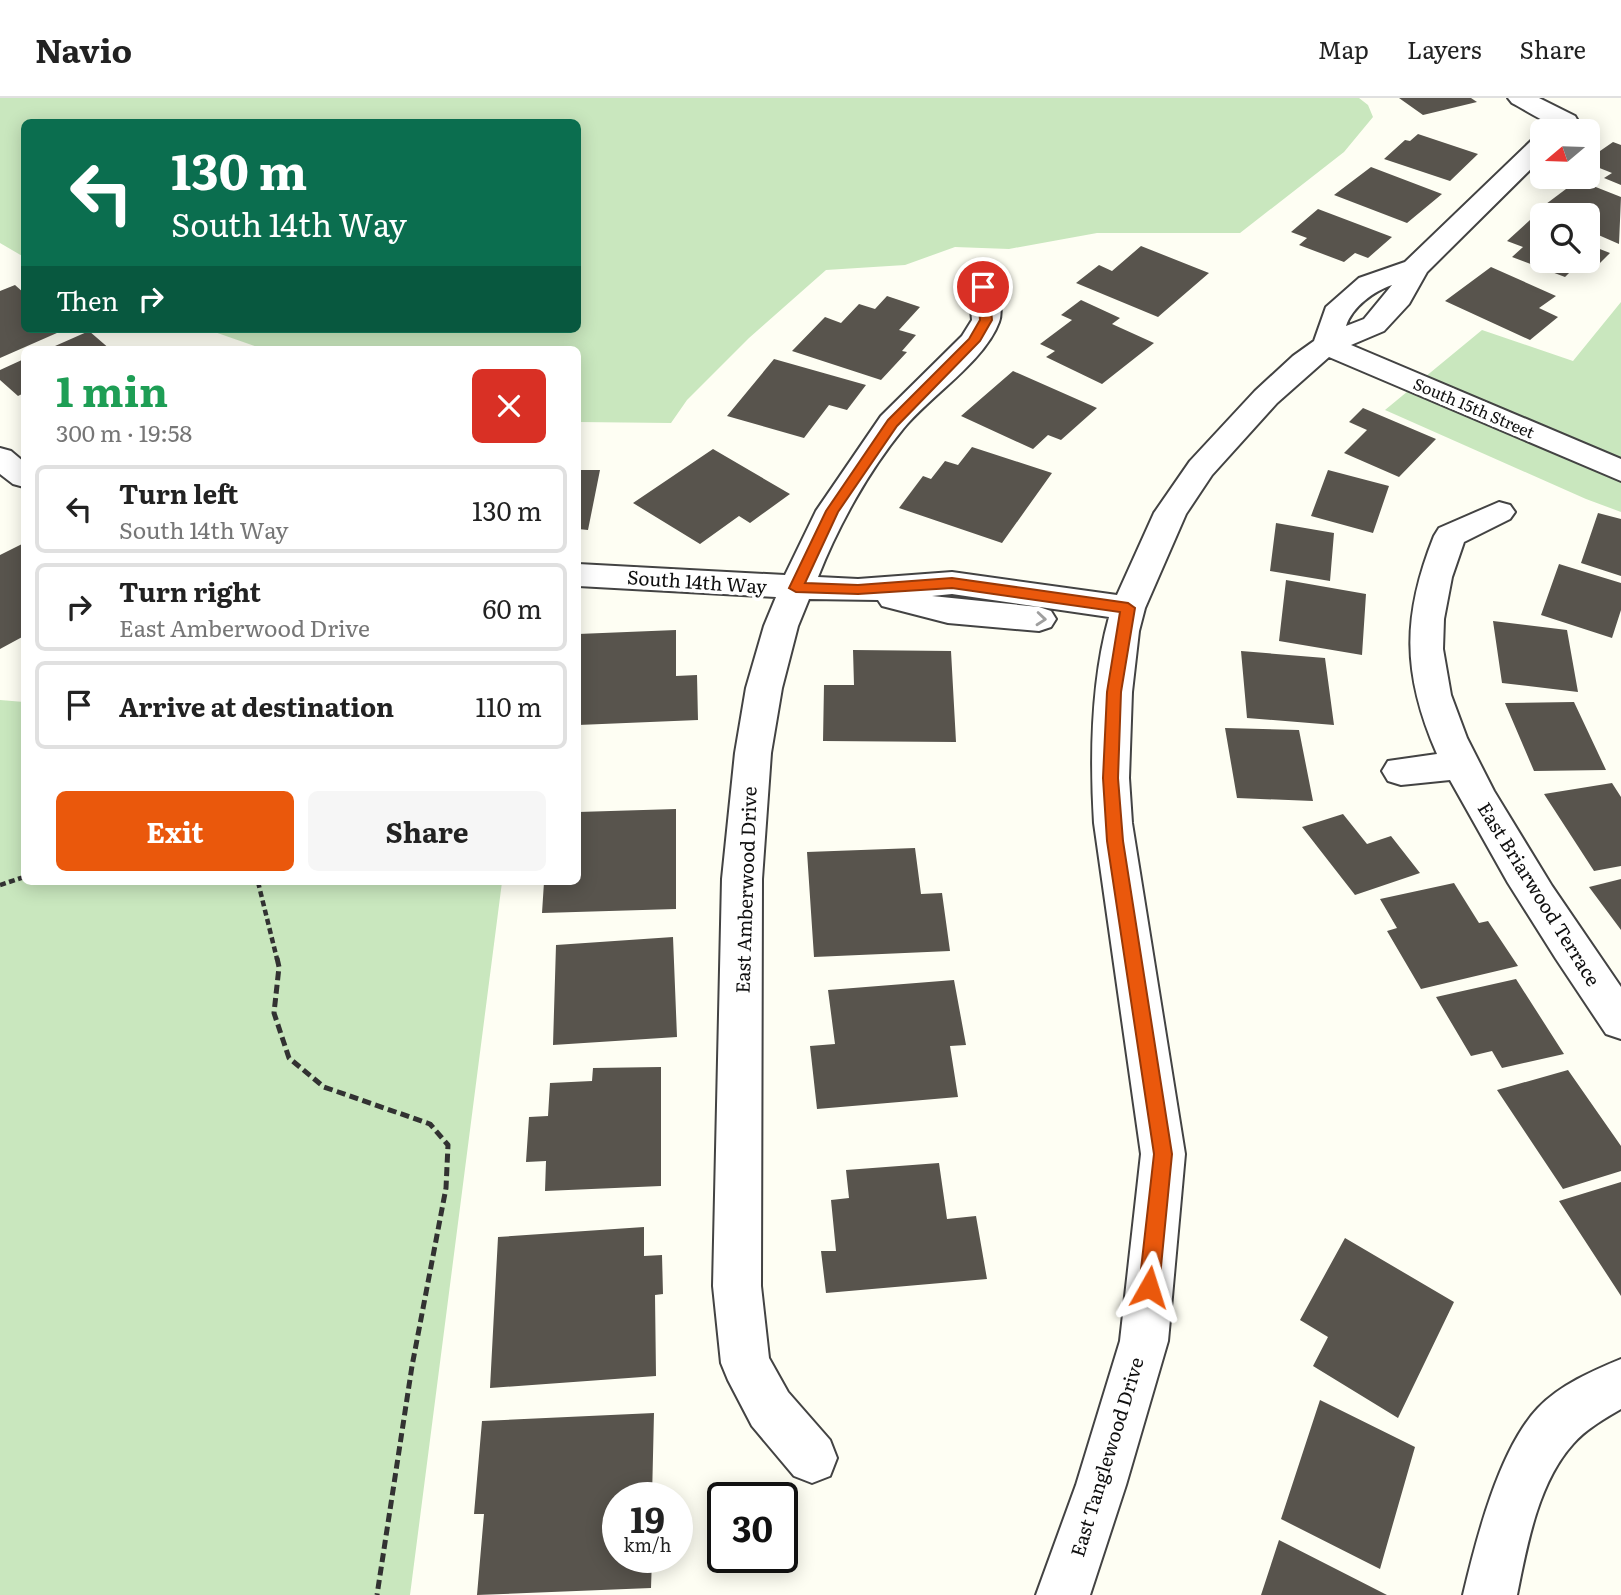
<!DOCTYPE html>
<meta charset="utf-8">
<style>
:root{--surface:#fff;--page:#f6f6f6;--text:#222;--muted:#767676;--line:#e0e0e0;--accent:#ea580c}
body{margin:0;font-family:Literata,serif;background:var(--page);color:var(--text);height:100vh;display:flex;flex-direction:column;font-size:26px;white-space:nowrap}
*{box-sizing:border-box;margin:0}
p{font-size:23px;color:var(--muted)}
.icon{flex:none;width:38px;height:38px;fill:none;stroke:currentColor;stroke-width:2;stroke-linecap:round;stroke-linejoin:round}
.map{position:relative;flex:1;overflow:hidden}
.side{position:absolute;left:21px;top:248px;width:560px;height:539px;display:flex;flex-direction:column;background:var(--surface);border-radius:10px;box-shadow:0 4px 18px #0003}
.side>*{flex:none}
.guide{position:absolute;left:21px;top:21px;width:560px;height:214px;border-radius:10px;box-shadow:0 4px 18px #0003;background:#0b6e4f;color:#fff;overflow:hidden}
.needle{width:46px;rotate:251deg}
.fabs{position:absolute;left:1530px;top:21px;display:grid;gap:14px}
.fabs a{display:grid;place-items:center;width:70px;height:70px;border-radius:10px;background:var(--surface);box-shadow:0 4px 18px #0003;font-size:35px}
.speed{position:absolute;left:602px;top:1384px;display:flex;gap:14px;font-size:35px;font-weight:700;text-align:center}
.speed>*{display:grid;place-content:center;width:91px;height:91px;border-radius:50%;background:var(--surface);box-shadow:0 4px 18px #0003;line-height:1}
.speed small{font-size:18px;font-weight:400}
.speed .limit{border:4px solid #111;border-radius:10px;background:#fff;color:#111}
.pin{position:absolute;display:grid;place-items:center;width:60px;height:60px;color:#fff;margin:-30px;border:4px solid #fff;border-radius:50%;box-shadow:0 2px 7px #0007}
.me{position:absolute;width:77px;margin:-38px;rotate:6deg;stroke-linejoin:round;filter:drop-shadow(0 0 5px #0008)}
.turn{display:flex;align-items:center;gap:24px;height:147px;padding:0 35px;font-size:32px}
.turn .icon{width:91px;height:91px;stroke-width:2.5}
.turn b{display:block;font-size:49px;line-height:60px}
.then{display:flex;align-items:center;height:66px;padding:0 35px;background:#0003;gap:14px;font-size:26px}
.round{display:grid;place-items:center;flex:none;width:74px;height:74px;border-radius:10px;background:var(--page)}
.headline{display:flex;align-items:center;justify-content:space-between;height:119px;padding:0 35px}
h1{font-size:42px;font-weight:700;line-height:52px;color:#1e9e55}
.button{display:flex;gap:14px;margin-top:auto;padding:14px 35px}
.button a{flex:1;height:80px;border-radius:10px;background:var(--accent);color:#fff;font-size:28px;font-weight:700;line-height:80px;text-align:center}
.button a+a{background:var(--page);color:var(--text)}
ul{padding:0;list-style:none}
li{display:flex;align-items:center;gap:21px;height:88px;margin:0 14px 10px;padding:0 21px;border:4px solid var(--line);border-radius:10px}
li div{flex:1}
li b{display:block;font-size:26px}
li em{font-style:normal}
header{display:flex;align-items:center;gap:42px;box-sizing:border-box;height:98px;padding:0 35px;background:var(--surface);border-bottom:2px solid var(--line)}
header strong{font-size:33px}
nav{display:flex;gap:38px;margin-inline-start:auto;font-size:24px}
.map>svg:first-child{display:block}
</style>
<header>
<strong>Navio</strong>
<nav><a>Map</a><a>Layers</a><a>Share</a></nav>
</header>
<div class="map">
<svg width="1621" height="1497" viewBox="0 0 1621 1497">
<rect width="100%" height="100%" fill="#fefef3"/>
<path fill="#c9e7be" d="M0 0H1359L1368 7 1373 19 1344 54 1240 135H1097L1009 151 955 149 905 167 826 172 749 240 687 302 671 325 578 324V252H266L206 231H578V24H24V159L0 145Z
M1621 204V414L1586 401 1385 312 1482 232 1573 263Z
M0 602 24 604V784H502L410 1497H0Z"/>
<path fill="#58544d" d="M1399 0H1471L1477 4 1423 17Z
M1418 36 1478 56 1450 83 1384 61 1405 42 1410 43Z
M1613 44 1621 47V87L1604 80 1612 75 1587 65V62Z
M1371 69 1442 96 1407 125 1334 97Z
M1578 82 1621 99 1619 146 1587 132V117H1550L1538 112Z
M1318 111 1392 139 1368 160 1355 155 1344 164 1299 147 1307 140 1291 134Z
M1530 122 1542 127V163H1587V146L1610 155 1593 172 1578 166 1565 179 1512 159 1523 149 1507 143Z
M1141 148 1209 175 1158 219 1076 185 1099 167 1112 173Z
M1491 169 1556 198 1539 210 1558 219 1530 242 1445 203Z
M15 187 24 195V231H66L0 260V193Z
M887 198 920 209 899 232 916 237 902 253 907 254 881 282 792 253 825 219 841 225 859 206 875 211Z
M1081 202 1120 220 1112 226 1154 245 1102 286 1046 259 1055 253 1040 246 1072 222 1061 217Z
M89 233 111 252H46Z
M24 261V295L18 298 0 282V272Z
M774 261 866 287 847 312 829 307 804 340 727 318Z
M1013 273 1097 310 1061 342 1048 337 1033 351 961 318Z
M1363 310 1436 341 1399 379 1344 355 1367 332 1349 324Z
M972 349 1052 375 1002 445 899 410 923 378 931 381 945 363 958 367Z
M713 351 790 396 750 425 739 418 700 446 633 405Z
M578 372H600L588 432 578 431Z
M1328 372 1389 388 1373 435 1311 418Z
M1598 415 1621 421V478L1581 465Z
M1276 425 1334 435 1330 483 1270 473Z
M22 446 24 449V538L0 551V457Z
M1559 466 1621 485V512L1612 540 1541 517Z
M1286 482 1366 496 1362 557 1279 543Z
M1493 523 1567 532 1578 594 1502 585Z
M676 532V578L697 577 698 622 578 627V536Z
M853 552 951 553 956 644 823 643 824 587H854Z
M1241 553 1325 560 1334 627 1247 620Z
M1574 604 1606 672 1534 673 1505 605Z
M1225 630 1299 632 1313 703 1237 700Z
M1612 685 1621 699V768L1594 773 1544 696Z
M676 711V811L542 815 544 784H578V714Z
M1343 716 1367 746 1391 738 1420 775 1355 797 1302 729Z
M915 750 921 796 942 795 950 853 814 859 807 754Z
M1621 781V832L1589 789Z
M1454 785 1479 825 1488 823 1518 868 1421 891 1387 833 1397 830 1380 801Z
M673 839 677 939 553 947 556 847Z
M1516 881 1564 956 1502 970 1492 953 1471 958 1436 899Z
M954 882 966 947 950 948 958 999 817 1011 810 948 835 946 828 892Z
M661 969V1088L545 1093 546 1063 526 1064 529 1019 548 1018 550 985 592 983 593 970Z
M1568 972 1621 1048V1073L1563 1091 1497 992Z
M939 1065 947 1121 976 1118 987 1181 826 1195 821 1153H836L831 1102 849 1100 846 1072Z
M1621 1084V1198L1559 1103Z
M644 1129V1158L662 1157 663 1196 655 1197 656 1278 490 1290 498 1139Z
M1345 1140 1454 1204 1398 1320 1313 1268 1328 1239 1300 1222Z
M1320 1302 1415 1349 1380 1471 1281 1421Z
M654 1315 652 1400H618V1460H652L651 1490 477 1497 484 1416H474L482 1323Z
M1279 1442 1387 1497H1261Z"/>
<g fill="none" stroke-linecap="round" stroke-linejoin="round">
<g stroke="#434343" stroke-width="4">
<path id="minor" d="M1508 0H1539L1575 18 1578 23 1575 28C1554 33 1530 14 1512 5Z
M1542 39V60L1427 174 1409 206 1384 233 1351 247 1621 361V383L1329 259 1277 305 1212 377 1186 416 1145 510 1139 533 1132 594 1129 680 1132 725 1185 1056 1168 1243 1126 1387 1090 1497H1036L1076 1387 1120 1243 1141 1056 1094 725C1090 658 1091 584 1109 519L952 496 932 498 1039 509 1051 513 1056 521 1051 529 1039 533 948 525 882 508 878 502 809 501 798 528 782 590 771 655 762 781 761 1188 769 1260 788 1294 830 1342 837 1360 830 1378 812 1385 794 1378 752 1328 728 1282 721 1265 713 1188 722 781 735 655 746 590 764 528 776 499 578 488V466L785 477 816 413 881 318 962 238 972 222 969 189 973 183 983 181 993 183C999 192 1003 214 999 224 985 263 929 299 903 331 868 374 838 428 818 479L858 481 952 474 1117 497 1154 415 1190 363 1255 293 1293 258 1314 243 1326 209 1359 180 1405 164 1533 41ZM1392 187 1364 221 1346 228C1352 209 1374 193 1392 187Z
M0 350 11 353 24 364V389L13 386 0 376Z
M1499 404 1510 407 1515 414 1510 421 1464 444 1452 479 1444 521 1443 551 1451 597 1467 640 1494 693 1552 788 1621 889V941L1606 936 1556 861 1508 785 1450 682 1401 687 1388 683 1382 673 1388 663 1437 656C1402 576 1402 518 1434 438L1439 430Z
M1621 1261V1311C1604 1321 1586 1331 1573 1346 1538 1385 1527 1447 1517 1497H1463C1476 1442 1499 1351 1538 1310 1560 1287 1592 1273 1621 1261Z"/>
</g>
<path stroke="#323232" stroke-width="4.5" stroke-dasharray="6 3.5" stroke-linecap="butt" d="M258 784 277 861
M0 787 24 779"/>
<path stroke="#323232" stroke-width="5" stroke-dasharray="9 4.5" stroke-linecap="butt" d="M277 860 279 869 274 915 289 960 324 989 430 1026 448 1047 446 1090 412 1268 377 1497"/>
<use href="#minor" fill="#fff" fill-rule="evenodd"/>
</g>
<defs><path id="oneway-chevron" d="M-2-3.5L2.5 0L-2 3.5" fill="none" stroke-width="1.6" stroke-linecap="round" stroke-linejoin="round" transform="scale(1.75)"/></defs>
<use stroke="#9f9f9f" href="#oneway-chevron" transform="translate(1041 521) rotate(5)"/>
<path fill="#ea580c" stroke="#983908" stroke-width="2" d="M983 185 989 189 992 222 980 243 897 328 838 414 805 485 858 487 952 480 1128 505 1135 510 1121 594 1118 680 1123 743 1172 1056 1159 1189 1156 1196 1149 1199 1142 1196 1139 1189 1154 1056 1107 743 1103 680 1107 594 1120 514 952 490 858 496 796 494 789 490 826 413 888 322 969 241 980 222 977 189Z"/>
<g text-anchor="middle" stroke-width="7" stroke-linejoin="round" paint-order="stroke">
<g font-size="16" fill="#101010" stroke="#fff">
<text transform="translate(1474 310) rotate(23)" y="6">South 15th Street</text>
</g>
<g font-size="19" fill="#101010" stroke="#fff">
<text transform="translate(697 484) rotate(4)" y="7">South 14th Way</text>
<text transform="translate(746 792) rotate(-88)" y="7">East Amberwood Drive</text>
<text transform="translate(1539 796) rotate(58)" y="7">East Briarwood Terrace</text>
<text transform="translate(1107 1359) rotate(-73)" y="7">East Tanglewood Drive</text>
</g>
</g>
</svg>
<div class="fabs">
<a><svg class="needle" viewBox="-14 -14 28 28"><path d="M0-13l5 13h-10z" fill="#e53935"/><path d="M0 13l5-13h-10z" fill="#767676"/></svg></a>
<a><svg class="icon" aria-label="search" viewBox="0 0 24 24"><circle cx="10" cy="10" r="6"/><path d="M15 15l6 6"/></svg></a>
</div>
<div class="speed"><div>19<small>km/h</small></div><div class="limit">30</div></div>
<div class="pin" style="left:983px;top:189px;background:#d93025"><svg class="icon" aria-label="arrive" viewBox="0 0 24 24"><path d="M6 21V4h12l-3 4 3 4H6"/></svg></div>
<svg class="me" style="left:1149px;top:1189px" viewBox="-20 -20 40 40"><path d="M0-17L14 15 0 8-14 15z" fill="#ea580c" stroke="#fff" stroke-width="4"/></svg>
<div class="guide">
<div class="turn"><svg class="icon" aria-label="left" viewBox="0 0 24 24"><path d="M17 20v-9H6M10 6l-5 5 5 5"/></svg><div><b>130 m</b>South 14th Way</div></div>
<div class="then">Then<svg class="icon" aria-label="right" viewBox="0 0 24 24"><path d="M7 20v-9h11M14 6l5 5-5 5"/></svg></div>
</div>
<section class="side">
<div class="headline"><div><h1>1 min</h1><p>300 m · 19:58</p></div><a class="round" style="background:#d93025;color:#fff"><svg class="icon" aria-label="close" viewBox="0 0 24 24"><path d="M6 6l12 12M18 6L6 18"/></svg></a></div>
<ul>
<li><svg class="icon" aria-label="left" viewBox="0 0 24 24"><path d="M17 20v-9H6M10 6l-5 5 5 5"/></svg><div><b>Turn left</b><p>South 14th Way</p></div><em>130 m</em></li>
<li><svg class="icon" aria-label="right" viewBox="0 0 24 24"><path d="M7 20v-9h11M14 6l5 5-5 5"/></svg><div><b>Turn right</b><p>East Amberwood Drive</p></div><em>60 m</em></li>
<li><svg class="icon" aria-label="arrive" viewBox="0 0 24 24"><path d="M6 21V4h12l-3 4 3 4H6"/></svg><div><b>Arrive at destination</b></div><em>110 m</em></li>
</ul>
<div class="button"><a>Exit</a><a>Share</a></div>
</section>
</div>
